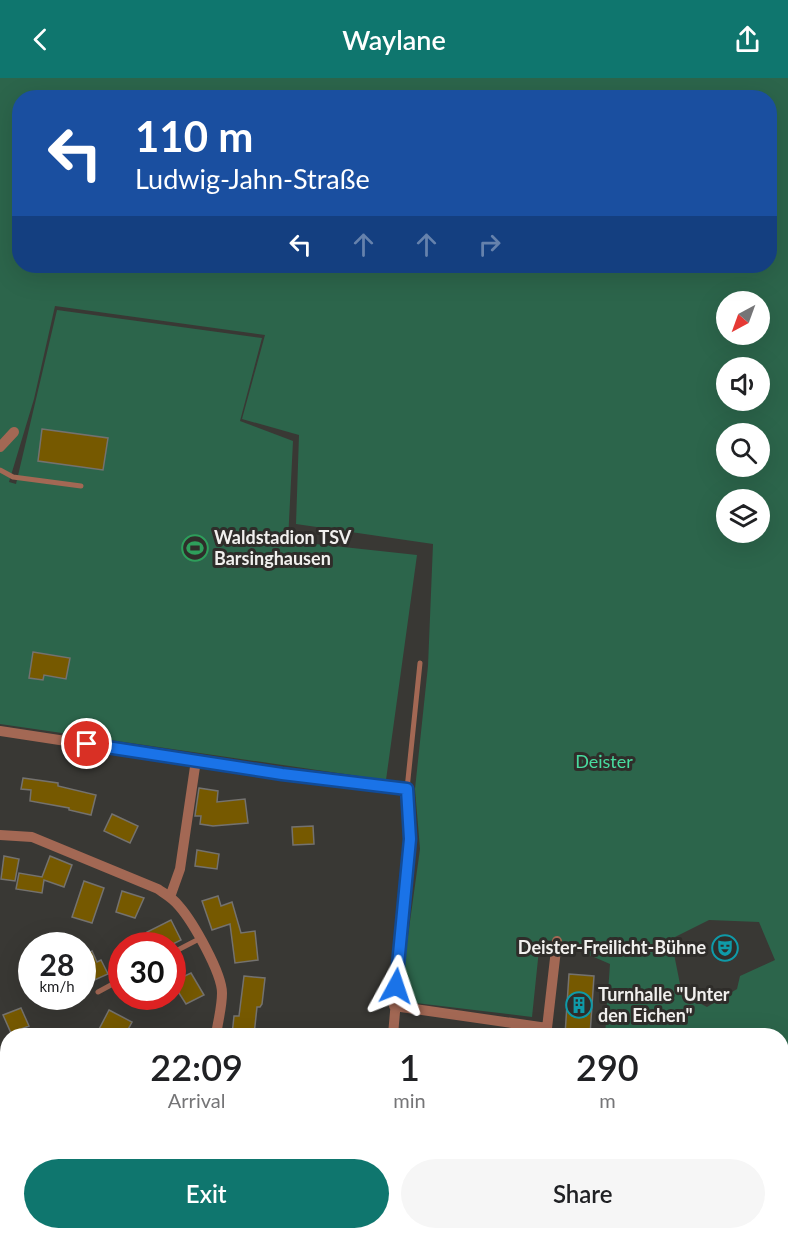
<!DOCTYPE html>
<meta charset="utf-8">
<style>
:root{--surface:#fff;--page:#f6f6f6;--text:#202124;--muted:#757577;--accent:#0f766e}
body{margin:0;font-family:Lato,sans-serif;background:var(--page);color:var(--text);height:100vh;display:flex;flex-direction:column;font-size:22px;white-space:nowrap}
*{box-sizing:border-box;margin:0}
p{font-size:20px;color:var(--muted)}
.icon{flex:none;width:33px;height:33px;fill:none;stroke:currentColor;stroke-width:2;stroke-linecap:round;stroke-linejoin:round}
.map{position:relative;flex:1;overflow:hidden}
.panel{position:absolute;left:0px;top:950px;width:789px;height:212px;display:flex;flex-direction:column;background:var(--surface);border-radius:24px 24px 0 0;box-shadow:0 6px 24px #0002}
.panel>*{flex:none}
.guide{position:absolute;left:12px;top:12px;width:765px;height:183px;border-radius:24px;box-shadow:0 6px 24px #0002;background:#1a4fa0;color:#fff;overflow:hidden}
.needle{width:39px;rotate:221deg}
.tools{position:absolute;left:716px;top:213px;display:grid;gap:12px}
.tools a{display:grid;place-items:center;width:54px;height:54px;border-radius:50%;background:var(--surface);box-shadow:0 6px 24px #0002;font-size:30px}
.speed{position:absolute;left:18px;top:854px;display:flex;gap:12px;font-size:30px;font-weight:700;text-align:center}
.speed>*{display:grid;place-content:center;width:78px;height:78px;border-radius:50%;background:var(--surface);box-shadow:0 6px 24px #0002;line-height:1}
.speed small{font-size:15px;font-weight:400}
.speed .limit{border:9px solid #d22;background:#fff;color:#111}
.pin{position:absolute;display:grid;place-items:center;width:51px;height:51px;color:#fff;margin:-26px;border:3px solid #fff;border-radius:50%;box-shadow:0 2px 6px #0007}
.me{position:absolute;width:66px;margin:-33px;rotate:5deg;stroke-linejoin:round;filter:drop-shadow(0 0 4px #0008)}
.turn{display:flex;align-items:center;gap:21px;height:126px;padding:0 24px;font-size:27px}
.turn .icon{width:78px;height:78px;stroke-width:2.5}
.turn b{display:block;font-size:42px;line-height:51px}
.lanes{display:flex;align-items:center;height:57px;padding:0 24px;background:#0003;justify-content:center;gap:30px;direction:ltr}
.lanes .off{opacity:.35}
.eta{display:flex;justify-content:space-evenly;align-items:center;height:102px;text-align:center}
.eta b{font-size:36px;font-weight:600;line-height:42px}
.action{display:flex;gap:12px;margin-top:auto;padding:12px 24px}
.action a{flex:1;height:69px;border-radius:36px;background:var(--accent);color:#fff;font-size:24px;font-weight:600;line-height:69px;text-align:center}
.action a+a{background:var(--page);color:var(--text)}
header{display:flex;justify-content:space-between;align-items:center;height:78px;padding:0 24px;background:var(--accent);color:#fff;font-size:27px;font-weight:600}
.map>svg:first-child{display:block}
</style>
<header><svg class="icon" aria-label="back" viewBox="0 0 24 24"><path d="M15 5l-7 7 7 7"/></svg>Waylane<svg class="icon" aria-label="share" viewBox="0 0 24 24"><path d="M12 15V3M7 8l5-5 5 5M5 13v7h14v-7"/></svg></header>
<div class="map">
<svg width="788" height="1160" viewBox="0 0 788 1160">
<rect width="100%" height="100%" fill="#393834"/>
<path fill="#4e3a34" d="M782 1114 788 1132V1160H729L727 1154H782Z"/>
<path fill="#2c654b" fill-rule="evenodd" d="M0 0H788V1132L782 1114V957H605L610 886 557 863 540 862 532 939 399 923 420 771 415 711 428 588 433 466 296 446 299 357 242 341 265 257 55 228 34 321 9 404 16 406 57 232 262 260 240 343 293 363 288 463 417 477 386 702 0 646ZM20 20H770V188H20ZM726 224H759V256H726ZM726 290H759V322H726ZM726 356H759V388H726ZM726 422H759V454H726ZM709 842 759 844 775 882 740 898 737 911 707 929 682 916 671 861Z
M390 1154H727L729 1160H385V1155Z"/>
<path fill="#765900" stroke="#74726f" stroke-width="1.5" d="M42 351 108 360 103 392 38 383Z
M33 574 70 580 66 601 44 597 43 602 29 600Z
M23 700 58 705V708L96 717 91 737 69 732V730L30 723 31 712 21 711Z
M199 710 218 713 217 724 245 721 248 745 213 748 200 746 201 738H195Z
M112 736 138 748 130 765 104 753Z
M313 748 314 766 293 767 292 749Z
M197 772 219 776 217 791 195 788Z
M4 778 19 781 15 803 1 801Z
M50 778 72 787 64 809 44 802 42 815 16 811 19 795 42 799Z
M84 803 104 810 92 845 72 839Z
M122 813 144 820 135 840 116 834Z
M218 818 221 828 232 824 241 855 255 853 258 882 235 885 230 846 212 852 202 823Z
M171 842 181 862 171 867H153L147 854Z
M92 873 97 884 101 882 108 896 90 904 82 889V878Z
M191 895 204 917 186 926 172 904Z
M569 896 594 898 590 957H565Z
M244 898 265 900 262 926 260 929H257L254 957H232L234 938H239Z
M21 930 29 948 11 955 3 937Z
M109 932 132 944 125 957H96Z"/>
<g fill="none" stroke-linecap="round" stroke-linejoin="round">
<path stroke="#a36854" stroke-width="5" d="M0 392 13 399 81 408
M407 711 420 585
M172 875 199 861
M98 914 122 901"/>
<path stroke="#a36854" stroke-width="10" d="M0 369 14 354
M0 653 282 696 407 711 410 761 393 957
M0 757 32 759 158 811C165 816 173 820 179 828 193 844 222 895 222 915 222 929 218 943 216 957
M170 819 180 791 196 682
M394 928 547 950 557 863
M0 1113 8 1131
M17 1154 19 1160
M195 1160 196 1154
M337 1160 355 1154"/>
</g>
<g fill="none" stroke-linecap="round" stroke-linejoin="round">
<g stroke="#114b97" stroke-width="15">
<path id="route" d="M87 666 282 696 407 711 410 761 396 908"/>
</g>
<use href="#route" stroke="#1a73e8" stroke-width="10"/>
</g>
<defs>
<g id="stadium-ring" transform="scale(1.35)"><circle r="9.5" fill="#2f2d2a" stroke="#2e9e5b" stroke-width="1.5"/><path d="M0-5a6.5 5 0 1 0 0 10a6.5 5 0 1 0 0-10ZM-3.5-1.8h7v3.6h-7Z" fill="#2e9e5b"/></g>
<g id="theatre-ring" transform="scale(1.35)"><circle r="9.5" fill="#2f2d2a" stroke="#0f9aa8" stroke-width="1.5"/><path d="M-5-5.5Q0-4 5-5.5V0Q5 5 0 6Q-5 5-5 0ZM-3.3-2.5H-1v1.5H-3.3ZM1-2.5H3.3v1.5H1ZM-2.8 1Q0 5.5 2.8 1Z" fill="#0f9aa8"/></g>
<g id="building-ring" transform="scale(1.35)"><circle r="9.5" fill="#2f2d2a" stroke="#0f9aa8" stroke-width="1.5"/><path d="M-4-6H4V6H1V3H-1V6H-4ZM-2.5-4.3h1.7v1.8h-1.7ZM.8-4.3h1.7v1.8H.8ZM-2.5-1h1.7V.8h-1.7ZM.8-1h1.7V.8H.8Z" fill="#0f9aa8"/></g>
</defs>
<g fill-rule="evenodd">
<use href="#stadium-ring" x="195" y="470"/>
<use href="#theatre-ring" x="725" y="870"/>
<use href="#building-ring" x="579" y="927"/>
</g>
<g text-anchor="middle" stroke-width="6" stroke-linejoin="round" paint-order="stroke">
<g font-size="18" font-weight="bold" fill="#f1f0ee" stroke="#2f2d2a" text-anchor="start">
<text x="214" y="466">Waldstadion TSV<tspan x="214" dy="21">Barsinghausen</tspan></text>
<text x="706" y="876" text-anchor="end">Deister-Freilicht-Bühne</text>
<text x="598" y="923">Turnhalle "Unter<tspan x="598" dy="21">den Eichen"</tspan></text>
</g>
<g font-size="18" fill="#48dc9f" stroke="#2f2d2a">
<text x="604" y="690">Deister</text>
</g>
</g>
</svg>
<div class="tools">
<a><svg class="needle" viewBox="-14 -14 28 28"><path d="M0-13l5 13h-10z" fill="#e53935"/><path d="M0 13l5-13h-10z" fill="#757577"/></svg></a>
<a><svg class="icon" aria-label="sound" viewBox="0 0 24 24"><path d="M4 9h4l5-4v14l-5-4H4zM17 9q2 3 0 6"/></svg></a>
<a><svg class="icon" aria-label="search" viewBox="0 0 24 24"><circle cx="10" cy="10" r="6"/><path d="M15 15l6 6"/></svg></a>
<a><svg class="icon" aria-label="layers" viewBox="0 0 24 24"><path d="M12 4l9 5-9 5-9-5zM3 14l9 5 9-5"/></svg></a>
</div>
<div class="speed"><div>28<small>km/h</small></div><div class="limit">30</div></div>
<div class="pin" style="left:87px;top:666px;background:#d93025"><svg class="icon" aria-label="arrive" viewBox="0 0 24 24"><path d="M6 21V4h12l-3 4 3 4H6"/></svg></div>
<svg class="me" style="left:396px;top:908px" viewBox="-20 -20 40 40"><path d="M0-17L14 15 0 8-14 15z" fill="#1a73e8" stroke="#fff" stroke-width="4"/></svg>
<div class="guide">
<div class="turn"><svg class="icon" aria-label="left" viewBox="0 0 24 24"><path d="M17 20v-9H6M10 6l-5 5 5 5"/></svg><div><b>110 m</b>Ludwig-Jahn-Straße</div></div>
<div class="lanes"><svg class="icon" aria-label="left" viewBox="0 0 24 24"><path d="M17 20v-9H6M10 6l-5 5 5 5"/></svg><svg class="icon off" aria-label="ahead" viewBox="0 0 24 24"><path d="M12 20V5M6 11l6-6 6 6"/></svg><svg class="icon off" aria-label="ahead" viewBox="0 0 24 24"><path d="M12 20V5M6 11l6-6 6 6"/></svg><svg class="icon off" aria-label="right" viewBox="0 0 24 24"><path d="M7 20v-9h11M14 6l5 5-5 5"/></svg></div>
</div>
<section class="panel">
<div class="eta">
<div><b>22:09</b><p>Arrival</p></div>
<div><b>1</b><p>min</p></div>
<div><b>290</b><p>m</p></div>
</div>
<div class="action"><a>Exit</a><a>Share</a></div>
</section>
</div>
